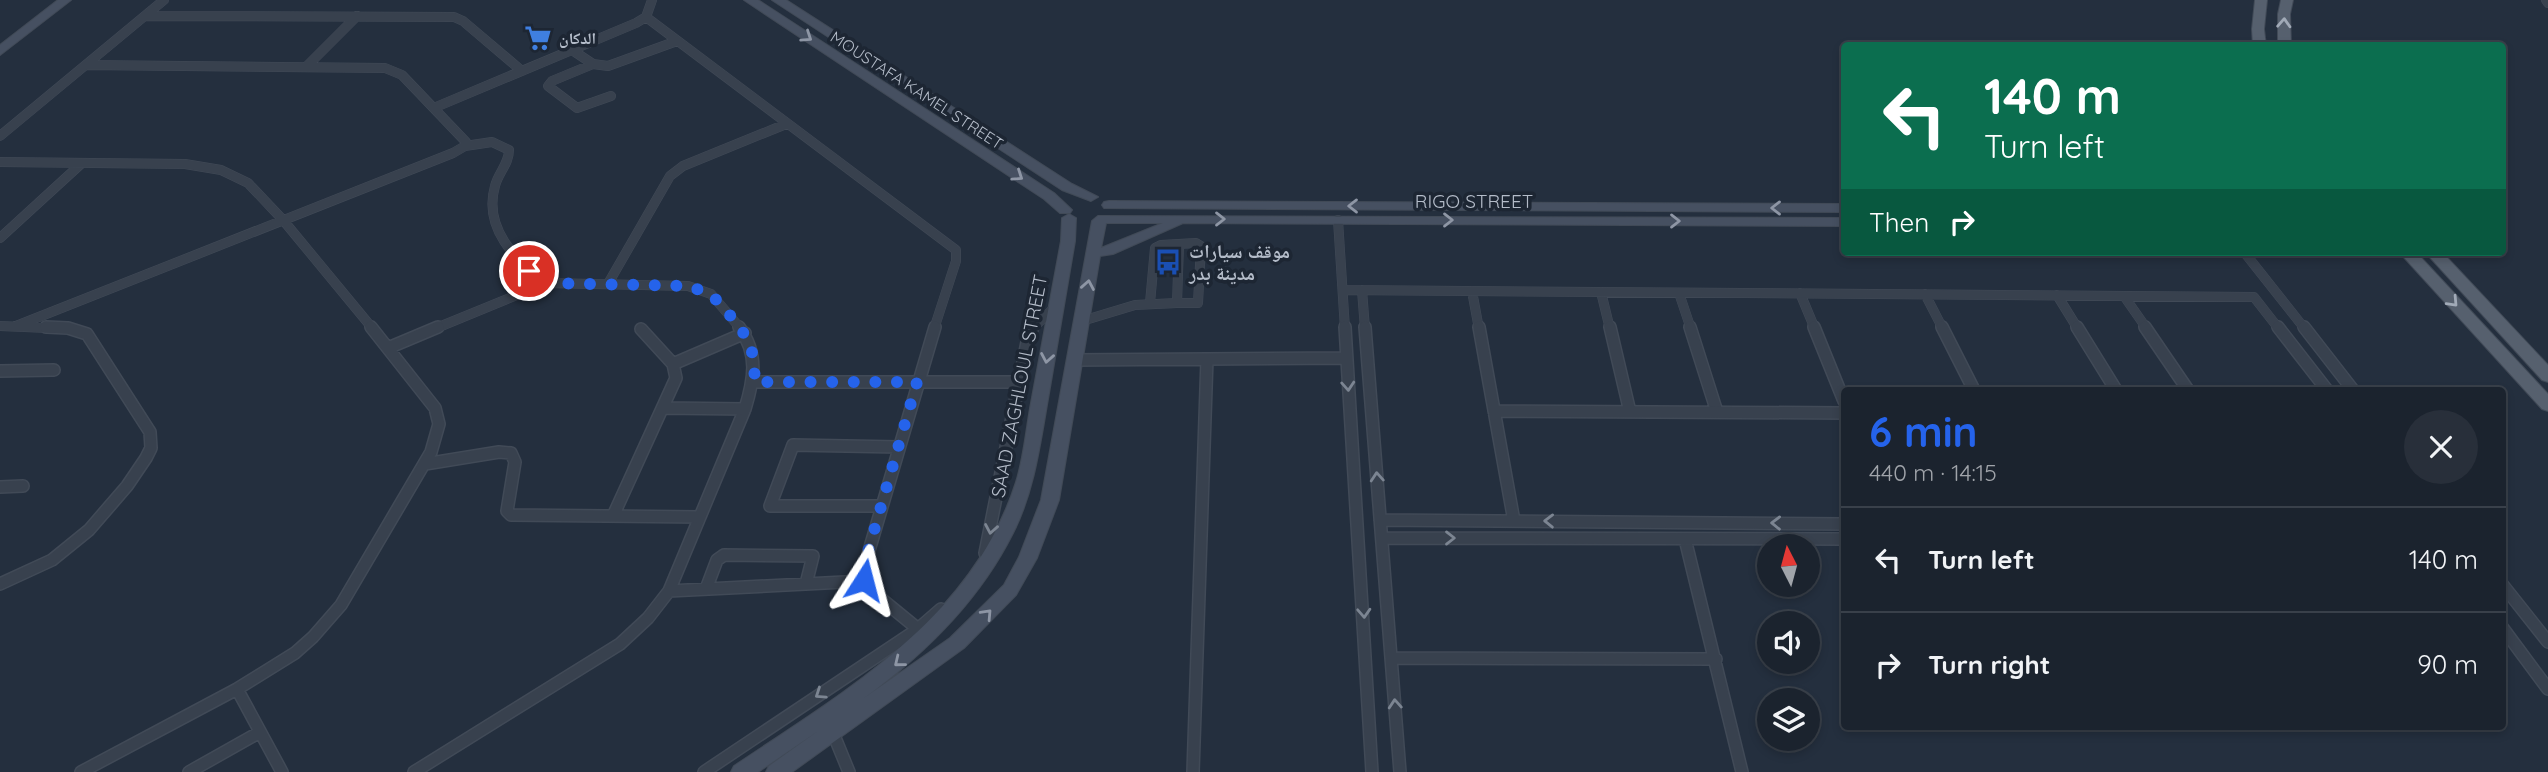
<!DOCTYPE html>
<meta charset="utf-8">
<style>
:root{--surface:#1b232e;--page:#282f3a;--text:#f1f3f6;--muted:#a0a4aa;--line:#39404a;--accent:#2563eb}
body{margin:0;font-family:Quicksand,"Noto Naskh Arabic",sans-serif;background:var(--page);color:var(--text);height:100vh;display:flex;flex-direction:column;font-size:26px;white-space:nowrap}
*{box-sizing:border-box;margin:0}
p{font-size:23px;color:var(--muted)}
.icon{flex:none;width:38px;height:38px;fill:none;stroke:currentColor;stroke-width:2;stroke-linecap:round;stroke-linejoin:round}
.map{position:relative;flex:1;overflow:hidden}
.details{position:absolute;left:1841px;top:387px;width:665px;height:343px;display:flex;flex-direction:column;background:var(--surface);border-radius:7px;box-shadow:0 4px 10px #0003,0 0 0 2px var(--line)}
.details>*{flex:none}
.top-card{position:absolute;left:1841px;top:42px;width:665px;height:214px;border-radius:7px;box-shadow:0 4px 10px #0003,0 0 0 2px var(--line);background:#0b6e4f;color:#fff;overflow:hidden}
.needle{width:46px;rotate:354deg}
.buttons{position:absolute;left:1757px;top:534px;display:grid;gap:14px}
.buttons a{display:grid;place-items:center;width:63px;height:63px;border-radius:50%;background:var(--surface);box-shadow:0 4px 10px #0003,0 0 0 2px var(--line);font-size:35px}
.pin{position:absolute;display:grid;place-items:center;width:60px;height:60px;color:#fff;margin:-30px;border:4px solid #fff;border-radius:50%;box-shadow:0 2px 7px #0007}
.me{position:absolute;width:77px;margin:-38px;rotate:9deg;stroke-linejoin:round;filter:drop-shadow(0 0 5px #0008)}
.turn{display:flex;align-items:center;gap:24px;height:147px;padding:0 28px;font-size:32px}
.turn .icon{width:91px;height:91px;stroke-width:2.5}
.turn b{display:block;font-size:49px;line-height:60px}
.then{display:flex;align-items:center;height:66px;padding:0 28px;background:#0003;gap:14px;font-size:26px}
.round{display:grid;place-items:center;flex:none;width:74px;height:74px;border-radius:37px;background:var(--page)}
.headline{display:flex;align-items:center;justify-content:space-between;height:119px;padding:0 28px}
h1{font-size:42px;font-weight:800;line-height:52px;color:var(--accent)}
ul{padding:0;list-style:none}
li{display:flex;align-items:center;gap:21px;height:105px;padding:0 28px;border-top:2px solid var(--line)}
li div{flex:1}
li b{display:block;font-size:26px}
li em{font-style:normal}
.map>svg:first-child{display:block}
</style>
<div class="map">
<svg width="2548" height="772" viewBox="0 0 2548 772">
<rect width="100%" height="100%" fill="#242f3e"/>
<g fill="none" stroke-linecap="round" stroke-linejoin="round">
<g stroke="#414a57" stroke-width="10">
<path id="street-far1" d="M2546 0 2548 3
M145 16 454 17 463 21 522 71
M646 17 956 250V261L934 329
M572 50 593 64 608 66 677 41
M593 64 552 81 548 86 577 108 611 96
M307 66 357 16
M436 107 636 23 646 17 652 0
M0 136 164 0
M465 146 492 142 509 150C509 164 498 173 495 186 483 228 515 260 546 283
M0 162 185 164 221 170 248 183 283 220 373 329
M1338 220 1345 329
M0 238 82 163
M2244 252 2305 329
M609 282 670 176 683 166 786 124
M1343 290 2254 297 2279 329
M1362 290 1365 329
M1472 291 1479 329
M1601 292 1610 329
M1679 293 1691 329
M1800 293 1815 329
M1925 294 1943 329
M2057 295 2078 329
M2124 296 2147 329
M1150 303 1155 248 1161 245 1196 243 1201 246 1198 303H1177
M1082 321 1135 305 1177 303 1179 244
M0 326 72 329
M16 326 453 153 465 146 466 142 402 75 385 68 86 65
M434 329 546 283 688 286 711 294 741 329
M1032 329 1057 305"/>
</g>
<g stroke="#414a57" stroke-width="14">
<path id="street" d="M1345 327 1372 772
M1365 327 1400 772
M1479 327 1514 521
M1610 327 1630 412
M1690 327 1717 412
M1814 327 1844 401
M1942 327 1974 390
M2077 327 2116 390
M2145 327 2188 390
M2278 327 2327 390
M2304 327 2353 390
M388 348 438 327
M1075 360 1346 358
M673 364 745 333
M0 371 54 370
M754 382H1019
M663 408 745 409
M1494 411 1844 413
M425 464 499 452 511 453 515 462 507 511 511 515 700 517
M0 487 23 486
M881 506H770L793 445 899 447
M613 516 676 378 673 364 641 329
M1380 520 1844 524
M1382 538 1844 539
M1685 539 1742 772
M985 553 1028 337 1033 327
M0 584 52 560 89 530 127 486 146 458 151 448 150 432 87 334 68 328 46 327
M2502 584 2548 642
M706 589 717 560 724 555 813 556 806 584
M669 591 864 581
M2502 627 2548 689
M918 629 868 588 863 571 935 327
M1391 658 1716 659
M237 689 282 772
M833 733 849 772
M81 772 237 689 295 653 313 637 341 605 431 452 439 424 435 408 371 327
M189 772 260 732
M414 772 620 644 648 618 669 591 745 409C754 379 759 354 739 327
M704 772 918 629 941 609
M1193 772 1207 359"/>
</g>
<g stroke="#414a57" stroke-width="2">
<path id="secondary" d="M58 0H71L0 55V45Z
M744 0H758L1054 193 1072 210 1070 213H1060L1044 199Z
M772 0H786L1072 184 1098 197 1091 201 1062 190Z
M1109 201 1844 204V212L1104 208 1102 205 1104 202Z
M1069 214 1076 218 1075 241C1066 294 1057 346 1048 399 1040 445 1034 492 1013 533 979 601 925 654 864 698L950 638 1004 585 1019 557 1041 500 1092 221 1098 216 1844 218V226L1183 223 1113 254 1100 256 1059 500 1037 558 1016 595 964 648 792 772H766L769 766 818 731 758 772H731L734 766C846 691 973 618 1016 482 1024 457 1026 429 1031 403 1041 349 1051 295 1061 241L1062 218ZM1106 223H1163L1101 248Z"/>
</g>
<g stroke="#414a57" stroke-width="2">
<path id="primary" d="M2255 0H2267L2264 29 2266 46H2253L2252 29Z
M2281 0H2293L2290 14 2291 46H2278V14Z
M2399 252H2416L2548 394V411L2542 409Z
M2425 252H2442L2548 365V382L2542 380Z"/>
</g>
<use href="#street-far1" stroke="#38414e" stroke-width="9"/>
<use href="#street" stroke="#38414e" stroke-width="11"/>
<use href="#secondary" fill="#465061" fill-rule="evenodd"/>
<use href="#primary" fill="#56606e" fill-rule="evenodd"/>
</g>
<defs><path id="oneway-chevron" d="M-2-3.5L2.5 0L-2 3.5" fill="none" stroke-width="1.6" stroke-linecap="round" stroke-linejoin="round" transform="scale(1.75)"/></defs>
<g stroke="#a1aab7">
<use href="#oneway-chevron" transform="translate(2284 23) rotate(-87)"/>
<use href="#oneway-chevron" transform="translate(2453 302) rotate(47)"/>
</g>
<g stroke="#8e96a5">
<use href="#oneway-chevron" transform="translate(807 37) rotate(34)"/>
<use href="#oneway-chevron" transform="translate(1018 176) rotate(34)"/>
<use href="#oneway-chevron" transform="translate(1353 206) rotate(-180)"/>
<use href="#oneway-chevron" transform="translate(1776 208) rotate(-180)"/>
<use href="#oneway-chevron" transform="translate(1220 219)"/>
<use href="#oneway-chevron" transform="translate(1448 220)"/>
<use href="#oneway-chevron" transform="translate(1675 221)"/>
<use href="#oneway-chevron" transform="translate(1088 285) rotate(-80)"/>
<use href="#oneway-chevron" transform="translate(1047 358) rotate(100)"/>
<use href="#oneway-chevron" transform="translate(987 614) rotate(-47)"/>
<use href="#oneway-chevron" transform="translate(899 662) rotate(141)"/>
</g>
<g stroke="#7c8592">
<use href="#oneway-chevron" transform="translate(1348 386) rotate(86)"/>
<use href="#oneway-chevron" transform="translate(1377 477) rotate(-94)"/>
<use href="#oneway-chevron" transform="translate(1549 521) rotate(-179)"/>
<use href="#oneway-chevron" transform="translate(1776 523) rotate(-179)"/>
<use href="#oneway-chevron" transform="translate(991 529) rotate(100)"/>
<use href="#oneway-chevron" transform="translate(1450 538)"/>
<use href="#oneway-chevron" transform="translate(1364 613) rotate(87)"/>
<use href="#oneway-chevron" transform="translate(820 694) rotate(146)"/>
<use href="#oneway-chevron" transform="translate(1395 704) rotate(-94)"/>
</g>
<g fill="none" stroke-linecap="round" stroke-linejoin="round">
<path stroke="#2563eb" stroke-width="12" stroke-dasharray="0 21.6" d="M529 271 546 283 688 286 711 294C737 324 758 340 754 382H917L865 562 864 580"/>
</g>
<defs>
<g id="supermarket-bare" transform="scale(2.1)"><path d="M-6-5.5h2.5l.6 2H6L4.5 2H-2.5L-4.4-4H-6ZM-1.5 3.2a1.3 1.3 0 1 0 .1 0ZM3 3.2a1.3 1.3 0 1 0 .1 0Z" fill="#3f7fe0" stroke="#1d2633" stroke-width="2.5" paint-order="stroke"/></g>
<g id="bus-bare" transform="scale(2.1)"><path d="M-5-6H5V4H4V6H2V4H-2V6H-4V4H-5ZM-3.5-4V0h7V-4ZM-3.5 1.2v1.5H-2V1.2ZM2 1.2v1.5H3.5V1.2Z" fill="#1a4fb4" stroke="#1d2633" stroke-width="2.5" paint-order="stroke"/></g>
</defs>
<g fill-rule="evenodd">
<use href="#supermarket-bare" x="538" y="38"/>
<use href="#bus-bare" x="1168" y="262"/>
</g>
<g text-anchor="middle" stroke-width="7" stroke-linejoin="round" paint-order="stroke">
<g font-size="16" font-weight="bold" fill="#b4bcc9" stroke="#1d2633" text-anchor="start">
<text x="559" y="44">الدكان</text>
</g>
<g font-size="16" fill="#b4bcc9" stroke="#1d2633">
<text transform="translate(917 90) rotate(33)" y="6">MOUSTAFA KAMEL STREET</text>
</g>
<g font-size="19" fill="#b4bcc9" stroke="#1d2633">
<text x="1474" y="208">RIGO STREET</text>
<text transform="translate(1019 386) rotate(-79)" y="7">SAAD ZAGHLOUL STREET</text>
</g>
<g font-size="19" font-weight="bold" fill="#b4bcc9" stroke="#1d2633" text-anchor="start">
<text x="1189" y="258">موقف سيارات<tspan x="1189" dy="22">مدينة بدر</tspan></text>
</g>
</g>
</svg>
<div class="buttons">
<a><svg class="needle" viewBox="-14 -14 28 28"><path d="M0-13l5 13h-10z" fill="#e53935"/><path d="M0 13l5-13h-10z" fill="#a0a4aa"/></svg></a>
<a><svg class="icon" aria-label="sound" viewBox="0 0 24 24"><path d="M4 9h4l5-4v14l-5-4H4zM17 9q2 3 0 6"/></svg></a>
<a><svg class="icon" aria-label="layers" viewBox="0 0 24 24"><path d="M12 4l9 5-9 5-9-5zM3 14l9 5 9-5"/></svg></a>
</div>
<div class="pin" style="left:529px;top:271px;background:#d93025"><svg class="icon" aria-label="arrive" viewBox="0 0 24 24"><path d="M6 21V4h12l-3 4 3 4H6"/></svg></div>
<svg class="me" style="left:864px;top:580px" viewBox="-20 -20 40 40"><path d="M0-17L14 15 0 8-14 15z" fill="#2563eb" stroke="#fff" stroke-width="4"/></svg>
<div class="top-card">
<div class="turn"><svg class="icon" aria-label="left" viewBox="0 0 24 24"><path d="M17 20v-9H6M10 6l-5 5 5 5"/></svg><div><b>140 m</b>Turn left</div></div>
<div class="then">Then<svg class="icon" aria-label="right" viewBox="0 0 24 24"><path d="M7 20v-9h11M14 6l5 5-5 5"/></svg></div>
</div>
<section class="details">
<div class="headline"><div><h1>6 min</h1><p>440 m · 14:15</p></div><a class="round"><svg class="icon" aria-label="close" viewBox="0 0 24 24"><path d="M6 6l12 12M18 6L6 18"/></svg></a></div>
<ul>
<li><svg class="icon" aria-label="left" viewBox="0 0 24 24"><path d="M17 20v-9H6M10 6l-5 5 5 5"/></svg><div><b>Turn left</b></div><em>140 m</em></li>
<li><svg class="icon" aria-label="right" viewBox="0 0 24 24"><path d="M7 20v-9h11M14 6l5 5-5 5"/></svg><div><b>Turn right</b></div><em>90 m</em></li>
</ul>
</section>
</div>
